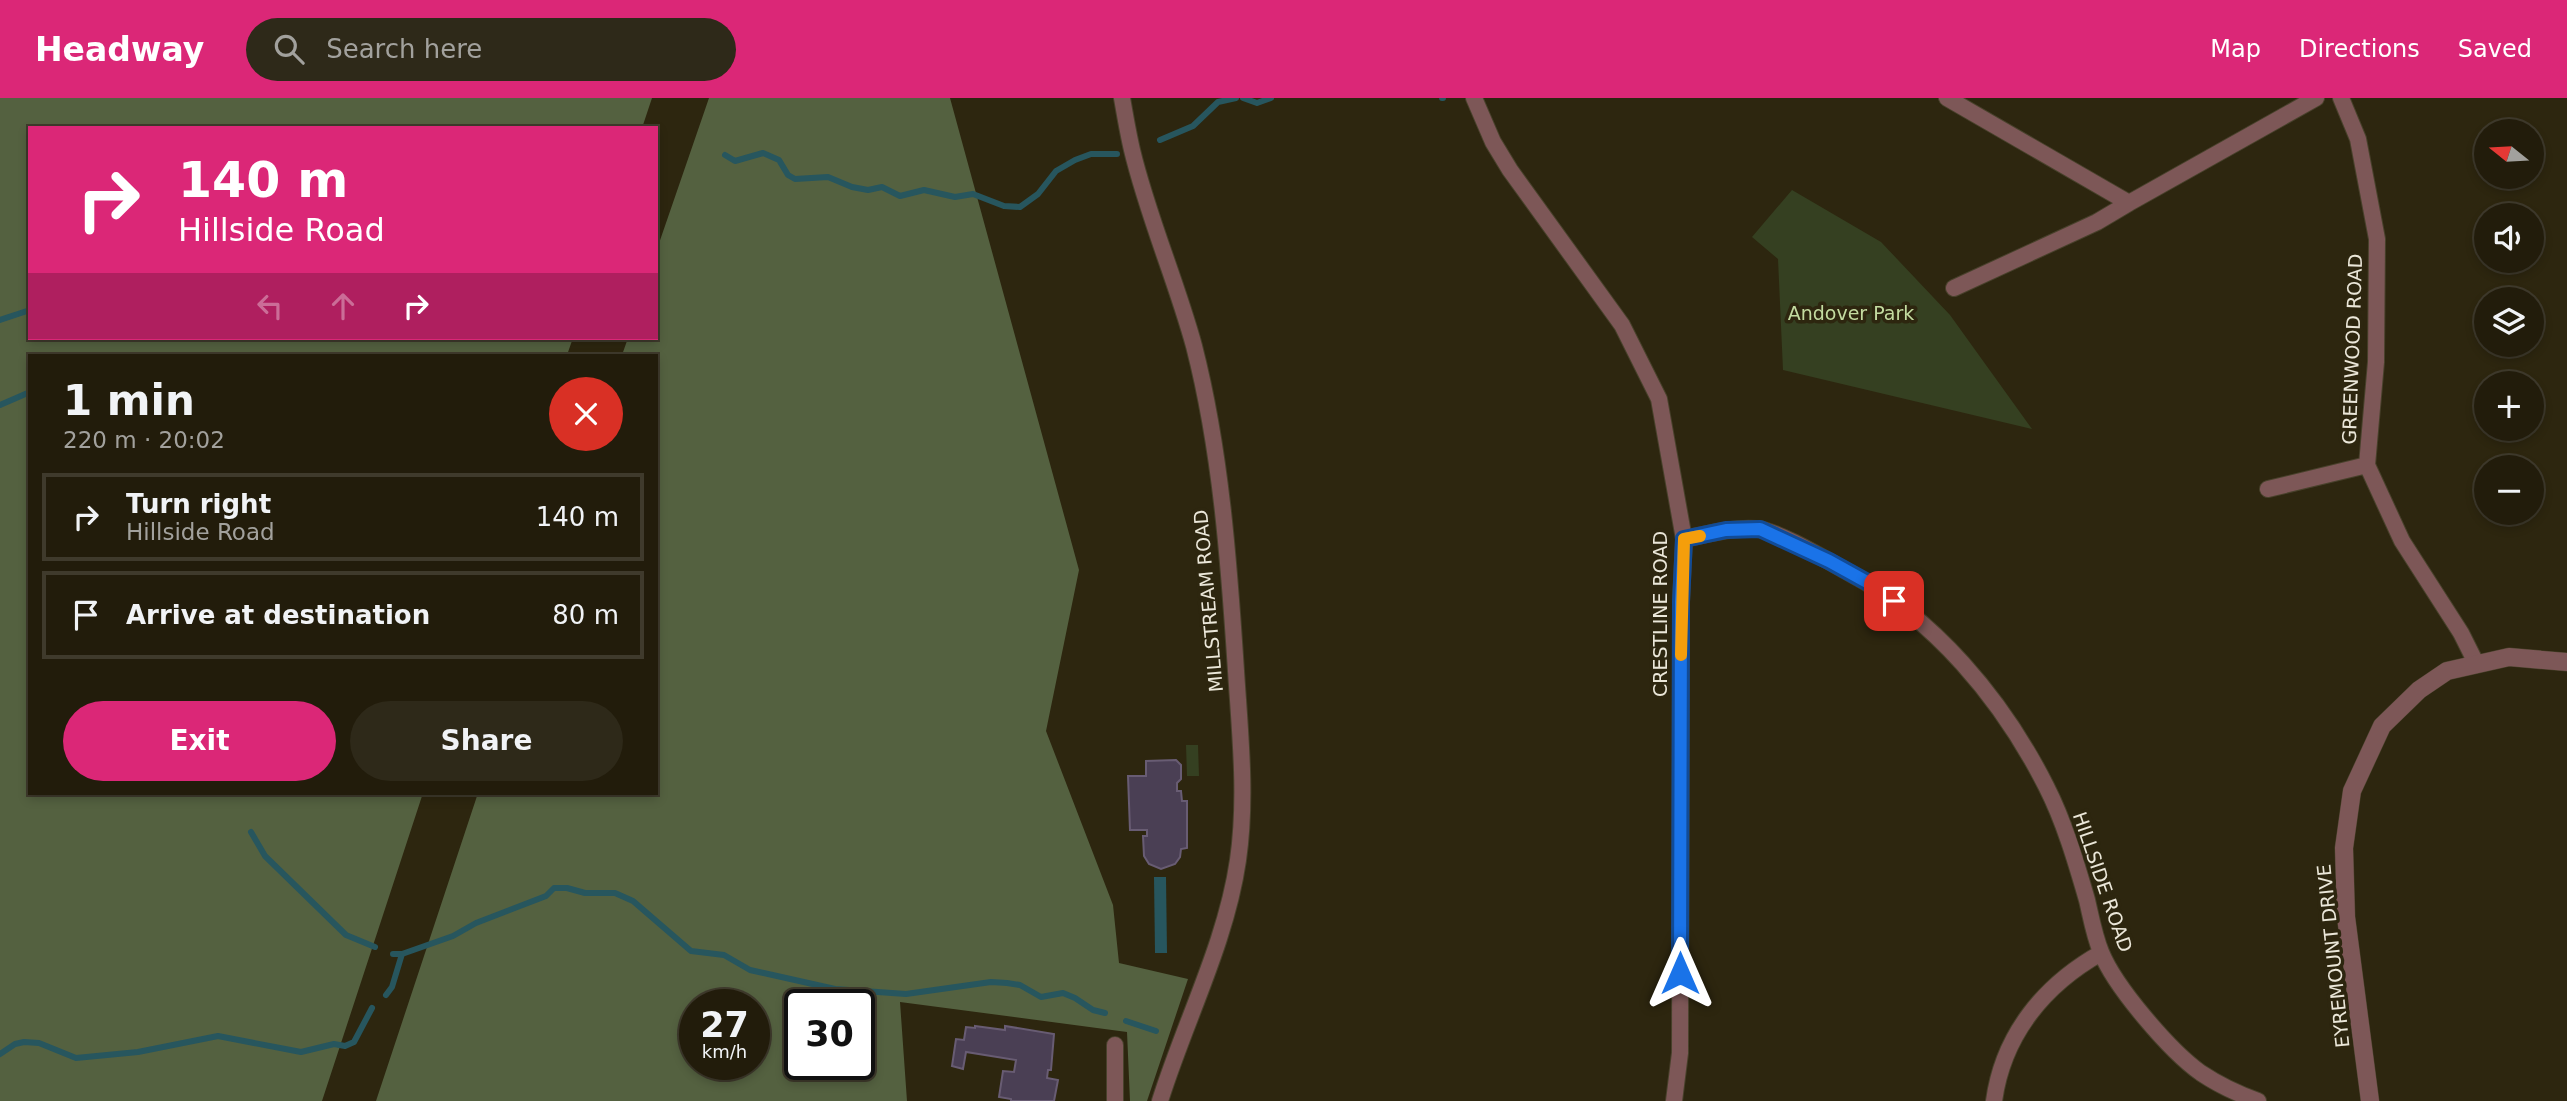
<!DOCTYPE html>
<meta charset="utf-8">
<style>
:root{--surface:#221c0b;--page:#2e2919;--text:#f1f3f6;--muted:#a2a19d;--line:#3f3a2c;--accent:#db2777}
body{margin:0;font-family:"DejaVu Sans",sans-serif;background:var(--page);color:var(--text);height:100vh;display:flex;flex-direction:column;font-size:26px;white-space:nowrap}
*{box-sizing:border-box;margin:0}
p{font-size:23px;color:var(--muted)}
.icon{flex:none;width:38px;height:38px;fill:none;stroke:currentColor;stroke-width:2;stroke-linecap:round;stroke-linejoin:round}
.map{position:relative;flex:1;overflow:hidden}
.drawer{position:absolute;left:28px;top:256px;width:630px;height:441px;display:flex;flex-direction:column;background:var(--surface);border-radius:0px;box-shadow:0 4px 10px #0003,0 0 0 2px var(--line)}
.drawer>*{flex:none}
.hud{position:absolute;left:28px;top:28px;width:630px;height:214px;border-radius:0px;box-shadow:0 4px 10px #0003,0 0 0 2px var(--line);background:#db2777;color:#fff;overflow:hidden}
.needle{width:46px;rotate:288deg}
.tools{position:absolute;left:2474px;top:21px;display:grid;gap:14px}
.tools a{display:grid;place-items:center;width:70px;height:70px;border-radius:50%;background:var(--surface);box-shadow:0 4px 10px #0003,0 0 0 2px var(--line);font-size:35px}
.speed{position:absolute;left:679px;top:891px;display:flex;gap:14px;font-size:35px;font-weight:700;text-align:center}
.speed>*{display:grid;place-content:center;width:91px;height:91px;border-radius:50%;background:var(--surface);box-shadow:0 4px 10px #0003,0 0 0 2px var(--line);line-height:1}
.speed small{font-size:18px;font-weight:400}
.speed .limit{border:4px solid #111;border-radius:10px;background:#fff;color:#111}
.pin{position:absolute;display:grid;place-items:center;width:60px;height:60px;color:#fff;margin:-30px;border-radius:14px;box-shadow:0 4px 10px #0006}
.me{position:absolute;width:77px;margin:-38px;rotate:0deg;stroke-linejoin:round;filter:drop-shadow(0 0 5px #0008)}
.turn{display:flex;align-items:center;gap:24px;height:147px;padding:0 35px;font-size:32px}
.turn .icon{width:91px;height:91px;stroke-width:2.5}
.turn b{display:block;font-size:49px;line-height:60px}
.lanes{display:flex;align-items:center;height:66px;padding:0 35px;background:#0003;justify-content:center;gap:35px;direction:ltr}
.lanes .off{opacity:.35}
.round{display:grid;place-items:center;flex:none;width:74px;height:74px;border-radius:37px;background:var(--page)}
.head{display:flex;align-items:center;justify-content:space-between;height:119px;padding:0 35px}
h1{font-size:42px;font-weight:800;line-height:52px}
.button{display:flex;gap:14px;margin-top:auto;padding:14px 35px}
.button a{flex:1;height:80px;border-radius:42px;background:var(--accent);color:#fff;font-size:28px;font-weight:800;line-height:80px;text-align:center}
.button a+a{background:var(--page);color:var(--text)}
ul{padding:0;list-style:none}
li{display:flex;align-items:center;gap:21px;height:88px;margin:0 14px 10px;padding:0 21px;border:4px solid var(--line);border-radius:0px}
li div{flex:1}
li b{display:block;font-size:26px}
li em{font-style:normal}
header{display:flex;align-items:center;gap:42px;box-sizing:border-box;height:98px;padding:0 35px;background:var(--accent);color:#fff}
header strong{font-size:33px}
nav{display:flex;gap:38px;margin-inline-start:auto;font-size:24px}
.search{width:490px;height:63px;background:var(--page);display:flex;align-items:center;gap:18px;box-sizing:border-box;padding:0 24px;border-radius:38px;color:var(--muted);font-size:26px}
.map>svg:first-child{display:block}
</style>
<header>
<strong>Headway</strong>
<div class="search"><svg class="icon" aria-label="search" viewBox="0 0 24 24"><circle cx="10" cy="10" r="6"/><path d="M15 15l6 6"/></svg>Search here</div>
<nav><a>Map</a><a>Directions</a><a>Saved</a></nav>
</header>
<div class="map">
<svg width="2567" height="1003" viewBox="0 0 2567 1003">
<rect width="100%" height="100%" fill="#2d260f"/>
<path fill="#354021" d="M1792 92 1881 144 1950 217 2032 331 1783 272 1778 161 1752 139Z
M1186 647H1198L1199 678H1187Z"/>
<path fill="#546140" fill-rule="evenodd" d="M0 0H652L642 30H30V240H573L567 257H30V695H423L322 1003H0Z
M709 0H950L1079 472 1046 633 1113 807 1119 865 1188 881 1147 1003H1130L1127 934 900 904 907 1003H376L478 695H656V257H622L628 240H656V154ZM695 906H754V966H695ZM800 906H859V966H800Z"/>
<path fill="#27565e" d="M1154 779H1166L1167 855H1155Z"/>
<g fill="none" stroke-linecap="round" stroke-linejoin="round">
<path stroke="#27565e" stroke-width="6" d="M1243 0 1257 5 1271 0
M1442 0H1443
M1160 42 1193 28 1218 4 1236 0
M725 57 735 63 763 55 779 62 788 77 795 81 828 79 852 89 868 92 882 89 900 98 924 92 955 99 973 96 1004 108 1020 109 1038 96 1056 73 1075 62 1091 56H1117
M0 222 30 212
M0 307 30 294
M251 734 265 758 346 837 375 849
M393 856H402L453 838 476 825 546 798 554 790H567L585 795H615L633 803 691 853 724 857 750 872 835 891 906 896 991 884 1007 885 1020 887 1041 899 1063 895 1075 900 1093 912 1105 915
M386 897 392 889 402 856
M1126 923 1156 933
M0 956 15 946 24 944 39 945 76 960 138 954 218 938 301 954 334 946 345 948 354 944 372 910"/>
</g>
<path fill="#4a3f54" stroke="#685c73" stroke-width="2" d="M1176 662 1181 667V681L1177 685V693H1181L1182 703H1187V750L1181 751 1180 759 1175 766 1161 771 1149 766 1144 758 1143 738H1147V732H1130L1128 678H1146V663Z
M975 928 1005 932V928L1054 936 1051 972H1048L1047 980 1058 982 1054 1003H1011V1001L999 999 1003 973 1014 974 1016 962 966 954 963 971 952 968 956 941 964 942 966 929 975 930Z"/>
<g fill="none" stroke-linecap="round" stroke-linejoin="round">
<g stroke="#48412b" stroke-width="18">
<path id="minor" d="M1122 0C1125 17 1128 35 1132 52 1148 119 1176 182 1194 248 1221 353 1229 465 1236 573 1240 635 1247 700 1238 762 1226 845 1185 923 1160 1003
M1474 0 1493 44 1510 72 1622 227 1659 301 1684 441 1681 504 1680 955 1674 1003
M1947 0 2129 105 2316 0
M2341 0 2358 41 2377 141 2376 264 2367 367 2402 443 2461 535 2476 565
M1954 190 2097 124 2129 105
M2268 391 2367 367
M1684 441C1708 436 1733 429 1757 431 1777 432 1828 463 1848 474 1934 520 2002 601 2046 688 2064 723 2076 764 2087 802 2091 819 2094 837 2101 854 2115 889 2170 953 2201 975 2219 987 2238 996 2258 1003
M1115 1003V947
M1994 1003C2003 937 2044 887 2101 855"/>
</g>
<g stroke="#48412b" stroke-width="19">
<path id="tertiary" d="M2370 1003 2346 819 2344 750 2352 693 2382 628 2419 592 2447 573 2509 559 2567 564"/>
</g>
<use href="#minor" stroke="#7d5757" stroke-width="16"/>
<use href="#tertiary" stroke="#7d5757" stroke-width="18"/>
</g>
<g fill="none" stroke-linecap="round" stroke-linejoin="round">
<g stroke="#114b97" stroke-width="18">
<path id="route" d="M1680 875 1681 504 1684 441 1726 432 1760 431 1829 463 1876 489 1894 503"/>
</g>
<use href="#route" stroke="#1a73e8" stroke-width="12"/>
<path stroke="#f59e0b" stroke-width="12" d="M1681 557 1684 441 1700 438"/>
</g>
<g text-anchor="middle" stroke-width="7" stroke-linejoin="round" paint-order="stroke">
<g font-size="19" fill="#c3dba0" stroke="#2d260f">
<text x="1851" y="222">Andover Park</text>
</g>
<g font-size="19" fill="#ebe7d9" stroke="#2d260f">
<text transform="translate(2352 251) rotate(-88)" y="7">GREENWOOD ROAD</text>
<text transform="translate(1208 503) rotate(-95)" y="7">MILLSTREAM ROAD</text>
<text transform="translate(1660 516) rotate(-90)" y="7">CRESTLINE ROAD</text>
<text transform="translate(2103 784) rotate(71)" y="7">HILLSIDE ROAD</text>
<text transform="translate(2333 858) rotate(-96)" y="7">EYREMOUNT DRIVE</text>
</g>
</g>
</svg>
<div class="tools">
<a><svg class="needle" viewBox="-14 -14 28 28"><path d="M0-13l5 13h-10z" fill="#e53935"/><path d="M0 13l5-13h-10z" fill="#a2a19d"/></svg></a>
<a><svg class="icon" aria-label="sound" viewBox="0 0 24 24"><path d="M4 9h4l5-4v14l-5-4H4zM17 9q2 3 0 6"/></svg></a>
<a><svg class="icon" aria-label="layers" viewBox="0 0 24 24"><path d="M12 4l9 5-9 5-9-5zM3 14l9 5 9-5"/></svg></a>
<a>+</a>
<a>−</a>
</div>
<div class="speed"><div>27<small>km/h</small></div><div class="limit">30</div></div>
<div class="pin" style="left:1894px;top:503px;background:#d93025"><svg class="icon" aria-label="arrive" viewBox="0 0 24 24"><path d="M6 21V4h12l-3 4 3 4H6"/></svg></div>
<svg class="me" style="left:1680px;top:875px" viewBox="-20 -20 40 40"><path d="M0-17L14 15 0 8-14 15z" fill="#1a73e8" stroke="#fff" stroke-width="4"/></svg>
<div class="hud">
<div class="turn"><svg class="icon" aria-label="right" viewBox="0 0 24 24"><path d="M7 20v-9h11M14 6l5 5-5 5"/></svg><div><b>140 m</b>Hillside Road</div></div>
<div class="lanes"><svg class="icon off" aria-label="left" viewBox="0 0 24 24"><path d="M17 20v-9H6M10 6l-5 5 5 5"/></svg><svg class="icon off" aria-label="ahead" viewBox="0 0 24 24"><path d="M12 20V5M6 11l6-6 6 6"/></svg><svg class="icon" aria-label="right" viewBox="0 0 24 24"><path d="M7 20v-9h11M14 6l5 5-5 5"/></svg></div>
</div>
<section class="drawer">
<div class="head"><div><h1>1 min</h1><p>220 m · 20:02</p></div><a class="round" style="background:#d93025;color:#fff"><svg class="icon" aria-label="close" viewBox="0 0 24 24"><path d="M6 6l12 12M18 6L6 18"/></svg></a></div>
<ul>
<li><svg class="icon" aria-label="right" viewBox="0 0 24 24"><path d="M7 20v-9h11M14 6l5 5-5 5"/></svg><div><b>Turn right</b><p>Hillside Road</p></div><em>140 m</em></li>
<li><svg class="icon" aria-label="arrive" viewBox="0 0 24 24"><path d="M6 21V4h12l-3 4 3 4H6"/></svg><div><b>Arrive at destination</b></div><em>80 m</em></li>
</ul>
<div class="button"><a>Exit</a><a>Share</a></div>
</section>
</div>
